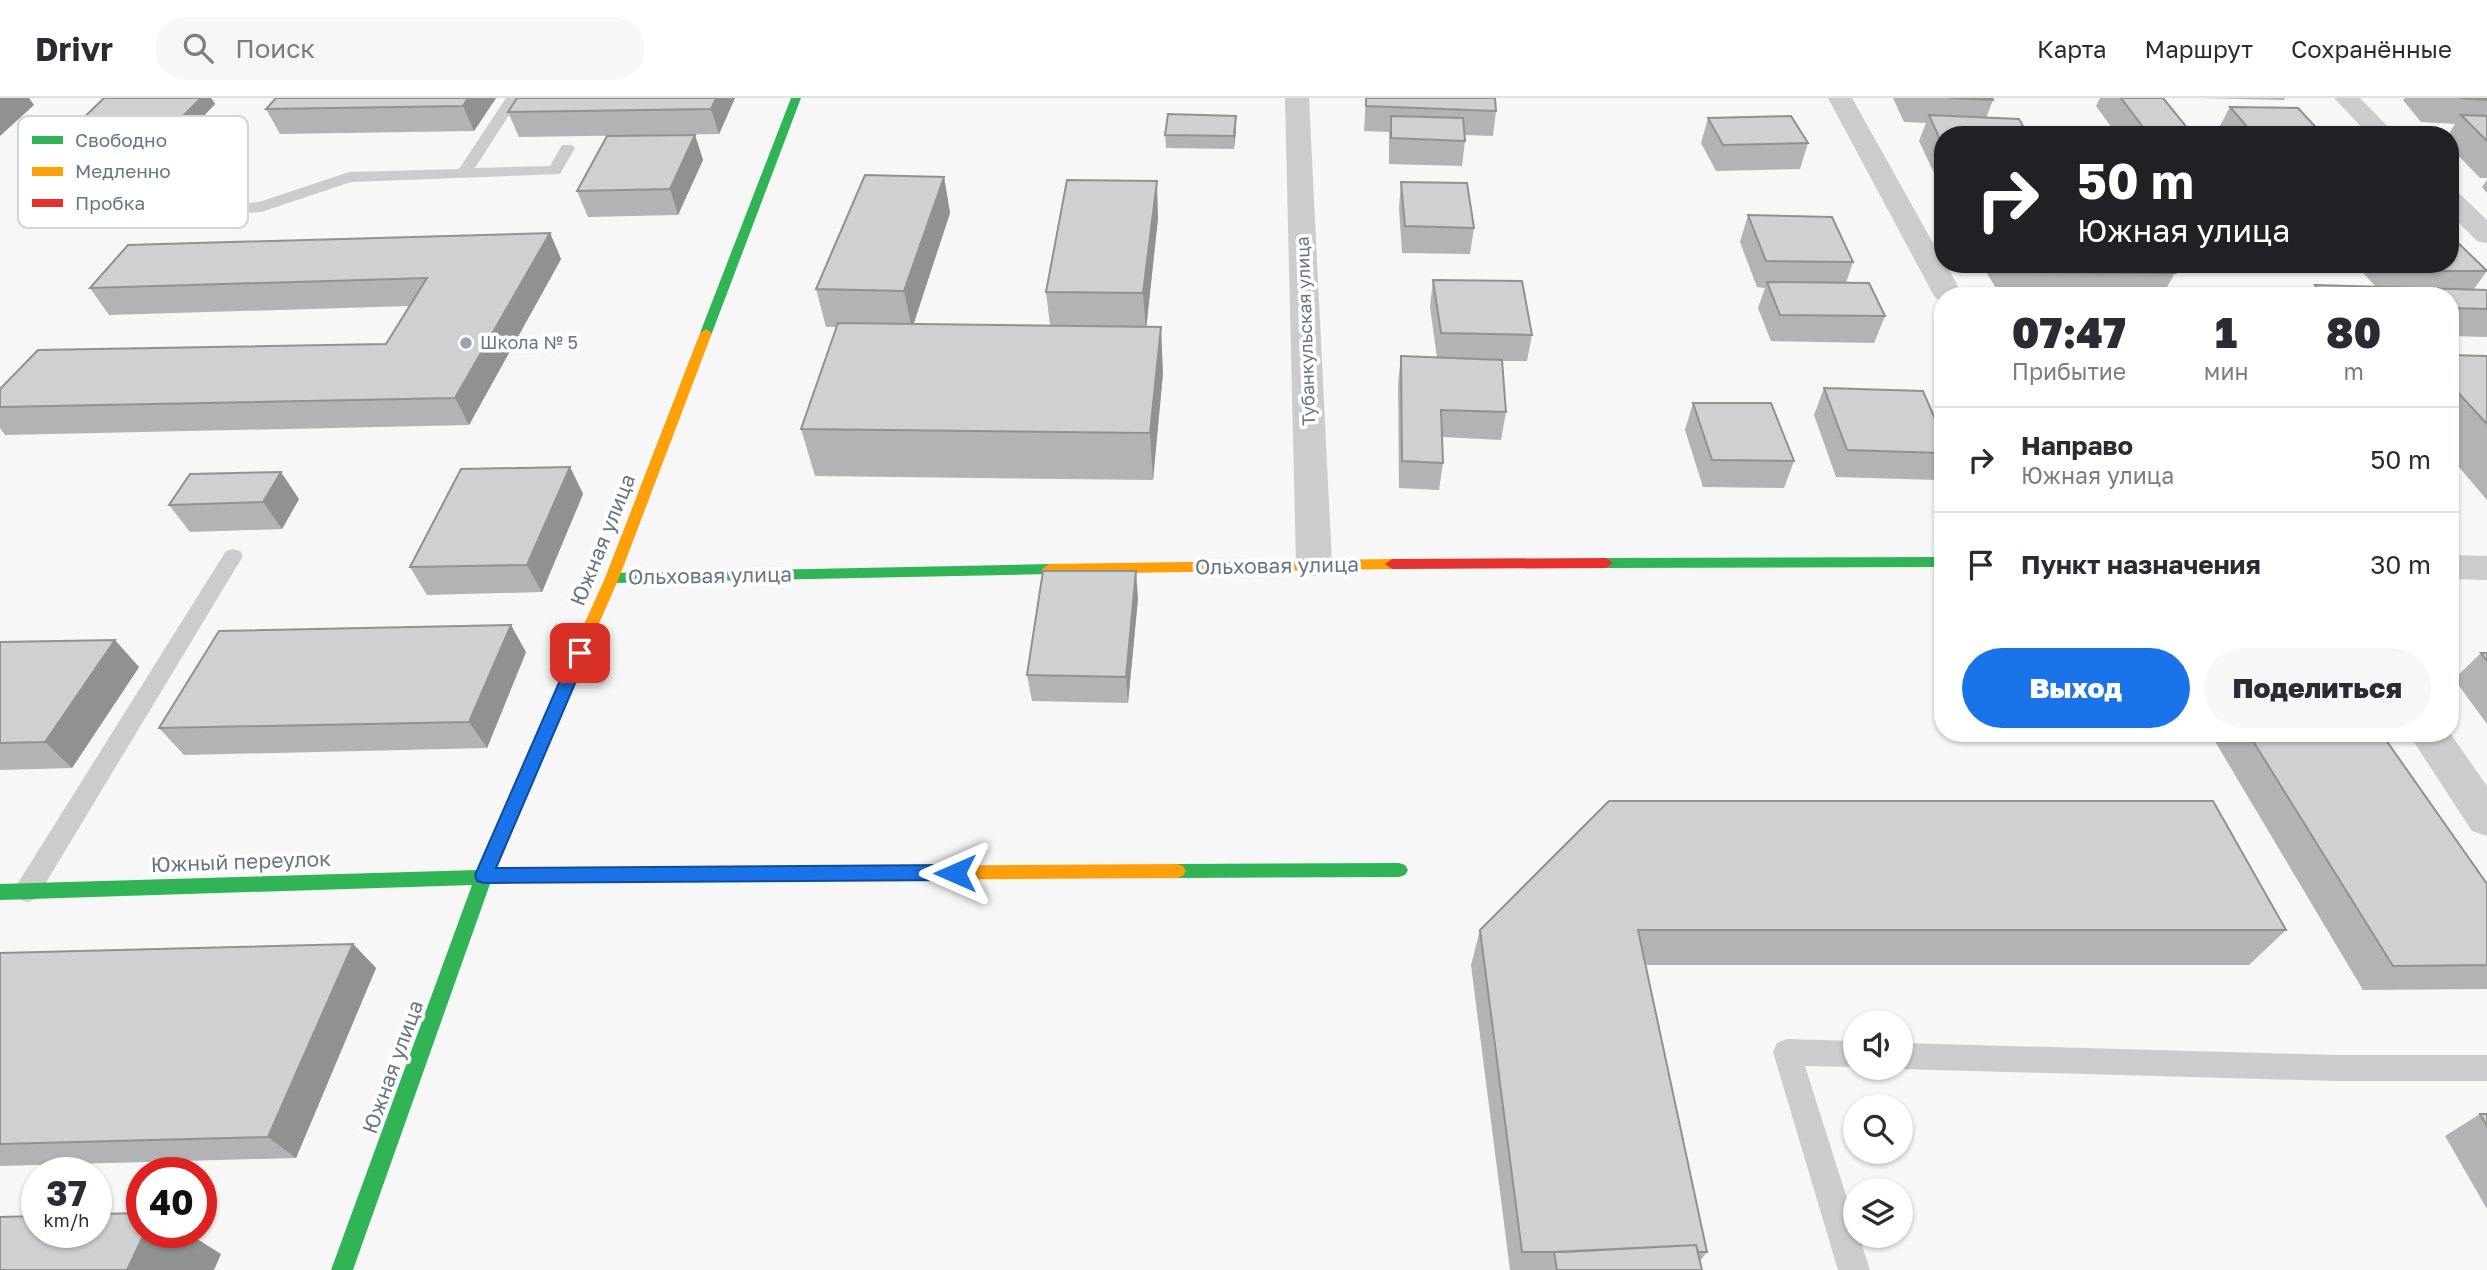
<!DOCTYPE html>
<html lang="ru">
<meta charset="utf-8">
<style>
:root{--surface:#fff;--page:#f7f7f7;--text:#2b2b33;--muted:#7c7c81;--line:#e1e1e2;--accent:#1a73e8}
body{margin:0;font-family:"Golos Text",sans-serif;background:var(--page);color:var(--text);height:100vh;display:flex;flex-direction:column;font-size:26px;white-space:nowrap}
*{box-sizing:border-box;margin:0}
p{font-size:23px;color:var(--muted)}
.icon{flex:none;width:38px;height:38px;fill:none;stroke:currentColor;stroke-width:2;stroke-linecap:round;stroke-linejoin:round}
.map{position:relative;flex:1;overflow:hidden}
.sheet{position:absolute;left:1934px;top:189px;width:525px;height:455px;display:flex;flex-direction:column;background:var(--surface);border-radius:28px;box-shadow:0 2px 5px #0004}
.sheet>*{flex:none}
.banner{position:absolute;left:1934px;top:28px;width:525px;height:147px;border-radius:28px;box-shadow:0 2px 5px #0004;background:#202124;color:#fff;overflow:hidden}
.controls{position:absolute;left:1843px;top:912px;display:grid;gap:14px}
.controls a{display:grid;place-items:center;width:70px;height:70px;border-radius:50%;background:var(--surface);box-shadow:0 2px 5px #0004;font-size:35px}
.speed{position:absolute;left:21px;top:1059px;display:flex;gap:14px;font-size:35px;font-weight:700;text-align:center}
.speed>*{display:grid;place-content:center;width:91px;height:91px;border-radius:50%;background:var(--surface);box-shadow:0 2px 5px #0004;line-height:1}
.speed small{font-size:18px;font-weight:400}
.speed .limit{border:10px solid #d22;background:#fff;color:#111}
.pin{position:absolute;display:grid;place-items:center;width:60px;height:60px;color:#fff;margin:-30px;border-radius:14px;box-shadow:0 4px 10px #0006}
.me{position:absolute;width:77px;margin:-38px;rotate:270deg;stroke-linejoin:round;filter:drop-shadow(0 0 5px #0008)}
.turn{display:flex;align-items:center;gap:24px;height:147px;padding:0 28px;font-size:32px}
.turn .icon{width:91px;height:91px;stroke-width:2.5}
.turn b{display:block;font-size:49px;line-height:60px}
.eta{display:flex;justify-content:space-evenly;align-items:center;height:119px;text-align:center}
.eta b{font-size:42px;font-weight:800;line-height:49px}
.primary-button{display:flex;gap:14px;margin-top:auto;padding:14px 28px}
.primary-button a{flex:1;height:80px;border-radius:42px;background:var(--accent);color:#fff;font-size:28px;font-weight:800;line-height:80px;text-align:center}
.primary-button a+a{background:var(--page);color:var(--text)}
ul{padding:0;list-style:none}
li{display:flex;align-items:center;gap:21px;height:105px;padding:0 28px;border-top:2px solid var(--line)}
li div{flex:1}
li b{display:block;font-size:26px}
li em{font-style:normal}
header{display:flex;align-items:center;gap:42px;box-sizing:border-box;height:98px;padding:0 35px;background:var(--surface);border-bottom:2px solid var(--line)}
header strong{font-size:33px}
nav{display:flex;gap:38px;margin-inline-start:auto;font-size:24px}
.search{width:490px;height:63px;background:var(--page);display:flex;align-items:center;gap:18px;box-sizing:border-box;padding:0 24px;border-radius:38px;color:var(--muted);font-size:26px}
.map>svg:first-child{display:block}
</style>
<header>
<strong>Drivr</strong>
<div class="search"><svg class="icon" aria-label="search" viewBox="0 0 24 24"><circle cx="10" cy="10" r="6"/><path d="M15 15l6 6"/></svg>Поиск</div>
<nav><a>Карта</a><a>Маршрут</a><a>Сохранённые</a></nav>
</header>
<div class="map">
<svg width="2487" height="1172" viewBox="0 0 2487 1172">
<rect width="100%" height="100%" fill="#f7f7f7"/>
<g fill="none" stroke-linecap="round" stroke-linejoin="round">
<path fill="#ccccce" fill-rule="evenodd" d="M506 0H520L475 70 550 68 562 47H572L575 50 560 76 351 84 261 114 159 121 151 116 159 111 259 104 349 74 459 71Z
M233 451 240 453 243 458 36 801 27 804 18 801 14 793 18 785 226 453Z
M1787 941 1855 943V969L1805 968 1855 1126V1138H1859L1870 1172H1838L1773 954 1777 945Z
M1900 945 2337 957H2487V983H2337L1900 971 1896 970H1900Z"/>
<path fill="#ccccce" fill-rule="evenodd" d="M1285 0H1309L1332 466 1327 475 1314 478 1301 475 1296 466Z
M1828 0H1852L1942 161V166H1946L1963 198H1942V205L1934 198Z
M2334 0H2360L2396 37H2369Z
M2450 93 2459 95 2487 122V145L2477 143 2450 116Z
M2450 457 2487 458V482L2450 481Z
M2408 635H2450L2487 688V738L2472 733Z"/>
<path fill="#30b455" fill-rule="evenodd" d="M791 0H801L712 235 710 238H702L700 235Z
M1942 459V469L1606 470 1599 465 1606 460Z
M1049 466 1056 471 1049 476 612 485 605 480 612 475Z
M585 536 593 542 495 771 546 770 552 772 555 777 552 782 546 784 490 786 353 1172H331L472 787 0 802V786L478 772 577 542Z
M1399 765 1405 767 1408 772 1405 777 1399 779 1177 780 1171 778 1168 773 1171 768 1177 766Z"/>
<path fill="#ff9f0a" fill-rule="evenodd" d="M706 231 712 235 619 480 590 546H580L577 542 605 480 700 235Z
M1392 461 1399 466 1392 471 1049 476 1042 471 1049 466Z
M1177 766 1183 768 1186 773 1183 778 1177 780 716 783 710 781 707 776 710 771 716 769Z"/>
<path fill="#e5322d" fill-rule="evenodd" d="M1606 460 1613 465 1606 470 1392 471 1385 466 1392 461Z
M716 769 722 771 725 776 722 781 716 783 546 784 540 782 537 777 540 772 546 770Z"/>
</g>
<path fill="#b1b3b4" d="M104 0H211L215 6 180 43 81 44 72 31Z
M276 0H496L474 33 280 36 266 11Z
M735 0 719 36 519 39 508 14Z
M1366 0 1496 13 1493 38 1464 37 1465 43 1462 68 1389 66V34L1364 33Z
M1893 0H1992L1993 2 1986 20 1942 37V80L1936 79 1919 43 1926 25 1904 24Z
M2100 0H2163L2193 37H2117L2096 8Z
M2201 0H2285L2284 2Z
M2405 0H2487V80H2480L2450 49V37H2448L2455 26 2421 24 2403 2Z
M2230 9 2323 37H2217L2216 35Z
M1708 20 1808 45 1800 71 1716 73 1701 45Z
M1236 31 1234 51 1166 50 1165 37Z
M695 37 703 62 678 117 588 119 577 93Z
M944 79 950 115 913 226 1050 227 1046 194 1158 120 1146 229 1163 275 1153 382 815 378 801 331 837 229H826L816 191Z
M2487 82V95L2482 89Z
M1401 84 1474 130 1470 156 1402 155 1399 110Z
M1748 117 1853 164 1846 185 1885 218 1874 245 1771 243 1758 210 1765 190 1757 189 1740 144Z
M550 135 561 161 469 327 5 337 0 330V309L386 246 410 208 109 217 90 190Z
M1985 166H2168L2175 175 2162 198H2001L1983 169Z
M2355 166H2450L2487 173 2473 192H2487V239L2450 238V198H2308L2315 187 2376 189Z
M1433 182 1532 237 1527 263H1502L1506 314 1501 342 1442 339 1443 365 1439 392 1399 390 1398 285 1401 258 1437 260 1430 209Z
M2450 257 2487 258V402L2453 362 2450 366Z
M1824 290 1942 337V372L1938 382 1836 379 1814 317Z
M1693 305 1794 363 1784 390 1703 389 1685 332Z
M570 369 583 396 542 494 427 497 410 469Z
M299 401 282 431 190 434 169 407Z
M1138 500 1128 605 1032 603 1027 577Z
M0 544 139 569 72 670 0 672Z
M526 554 487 650 184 657 159 630Z
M2481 555H2487V626L2454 581Z
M2210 635H2381L2487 786V891L2363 892Z
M1480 832H2286L2249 867H1645L1707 1154 1700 1163 1702 1172H1510L1471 867Z
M353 846 376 870 296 1060 0 1068V855Z
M2480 1016H2487V1111L2445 1038Z"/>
<path fill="#909292" d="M0 0H29L34 7 0 38Z
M201 0H211L215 6 180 43 172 29Z
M468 0H496L474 33 463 8Z
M716 0H735L719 36 711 11Z
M1236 18V31L1234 51V38Z
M695 37 703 62 678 117 670 91Z
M944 79 950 115 912 231 904 193Z
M1157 83 1158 120 1146 233 1143 195Z
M550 135 561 161 469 327 455 300Z
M1161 229 1163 275 1153 382 1150 335Z
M570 369 583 396 542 494 527 467Z
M281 374 299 401 282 431 263 404Z
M1136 473 1138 500 1128 605 1126 579Z
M511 527 526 554 487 650 469 624Z
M115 542 139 569 72 670 45 644Z
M353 846 376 870 296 1060 268 1039Z
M145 1134H186L221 1156 214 1172H127Z"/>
<path fill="#ced0d1" stroke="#909292" stroke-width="2" d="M104 0H201L172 29 72 31Z
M276 0H468L463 8 266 11Z
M517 0H716L711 11 508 14Z
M1366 0H1495L1496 13 1366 8Z
M1949 0H1992L1993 2Z
M2121 0H2163L2193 37H2149Z
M2460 0H2487V2Z
M2230 9 2298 10 2323 37H2254Z
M1168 16 1236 18 1234 38 1165 37Z
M1929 17 2019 21 2028 37H1942V46Z
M2461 17 2487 18V43Z
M1391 18 1463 20 1465 43 1391 40Z
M1791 18 1808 45 1723 47 1708 20Z
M695 37 670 91 577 93 607 38Z
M865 77 944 79 904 193 816 191Z
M1067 82 1157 83 1143 195 1046 194Z
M1401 84 1467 85 1474 130 1405 128Z
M1748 117 1832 119 1853 164 1766 163Z
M550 135 455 300 0 309V291L38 252 386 246 427 180 90 190 128 147Z
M2450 137 2487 173H2404L2398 166H2450Z
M2023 166H2168L2175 175 2028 174Z
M1433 182 1522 183 1532 237 1441 235Z
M1767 184 1869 185 1885 218 1780 217Z
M2315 187 2487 192V211L2450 210V198H2324Z
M838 225 1161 229 1150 335 801 331Z
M2450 257 2487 258V326L2450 286Z
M1401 258 1502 262 1506 314 1441 312 1443 365 1402 363Z
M1824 290 1923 293 1942 337V355L1847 352Z
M1693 305H1771L1794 363 1712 362Z
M570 369 527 467 410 469 461 371Z
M281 374 263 404 169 407 190 376Z
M1043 473H1136L1126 579 1027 577Z
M511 527 469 624 159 630 219 533Z
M115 542 45 644 0 645V544Z
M2481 555H2487V563Z
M2248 635H2381L2487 786V867L2393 868Z
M1609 703H2213L2286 832H1638L1707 1154H1698L1696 1147 1564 1154H1522L1480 832Z
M353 846 268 1039 0 1046V855Z
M2480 1016H2487V1028Z
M142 1115V1134H145L127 1172H0V1119L37 1118V1134H96V1116Z
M1696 1147 1702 1172H1557L1554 1154Z"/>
<path fill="#1a73e8" stroke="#114b97" stroke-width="2" d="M580 549 588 555 496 770 955 767 961 769 964 775 961 780 955 782 484 785 477 783 475 777 572 555Z"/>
<circle fill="#99a4ae" stroke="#fff" stroke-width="2.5" cx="466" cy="245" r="7"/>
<g text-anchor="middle" stroke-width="7" stroke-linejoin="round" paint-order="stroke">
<g font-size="18" fill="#677787" stroke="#fff">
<text transform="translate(1306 233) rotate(-92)" y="6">Тубанкульская улица</text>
</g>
<g font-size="18" fill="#677787" stroke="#fff" text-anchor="start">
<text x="480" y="251">Школа № 5</text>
</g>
<g font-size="21" fill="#677787" stroke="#fff">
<text transform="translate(603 442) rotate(-68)" y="7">Южная улица</text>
<text transform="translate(1277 468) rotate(-1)" y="7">Ольховая улица</text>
<text transform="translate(710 478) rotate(-1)" y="7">Ольховая улица</text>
<text transform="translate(241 764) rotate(-2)" y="7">Южный переулок</text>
<text transform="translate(393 969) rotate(-70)" y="7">Южная улица</text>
</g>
</g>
<rect x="18" y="18" width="230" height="112" rx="10" fill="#fff" stroke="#d1d6db" stroke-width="2"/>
<rect x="32" y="38" width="31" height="8" fill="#30b455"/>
<rect x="32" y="69" width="31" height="9" fill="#ff9f0a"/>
<rect x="32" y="101" width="31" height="8" fill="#e5322d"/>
<g font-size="19" fill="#677787">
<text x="75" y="49">Свободно</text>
<text x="75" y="80">Медленно</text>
<text x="75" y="112">Пробка</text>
</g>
</svg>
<div class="controls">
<a><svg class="icon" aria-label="sound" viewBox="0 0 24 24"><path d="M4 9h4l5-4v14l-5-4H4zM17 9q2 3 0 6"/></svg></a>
<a><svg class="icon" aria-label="search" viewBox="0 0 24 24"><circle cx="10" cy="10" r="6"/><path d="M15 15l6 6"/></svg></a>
<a><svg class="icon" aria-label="layers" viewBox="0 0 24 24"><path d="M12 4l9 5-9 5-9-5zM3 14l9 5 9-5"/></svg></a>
</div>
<div class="speed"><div>37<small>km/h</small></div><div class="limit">40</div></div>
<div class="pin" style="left:580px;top:555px;background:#d93025"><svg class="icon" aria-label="arrive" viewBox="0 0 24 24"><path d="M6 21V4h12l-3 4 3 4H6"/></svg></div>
<svg class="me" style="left:955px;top:775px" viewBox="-20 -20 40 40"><path d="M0-17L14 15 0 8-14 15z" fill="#1a73e8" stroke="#fff" stroke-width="4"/></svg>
<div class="banner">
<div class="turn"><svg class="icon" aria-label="right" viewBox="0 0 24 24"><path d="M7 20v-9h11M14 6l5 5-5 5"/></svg><div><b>50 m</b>Южная улица</div></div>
</div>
<section class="sheet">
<div class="eta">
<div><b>07:47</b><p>Прибытие</p></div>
<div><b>1</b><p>мин</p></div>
<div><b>80</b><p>m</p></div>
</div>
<ul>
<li><svg class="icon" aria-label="right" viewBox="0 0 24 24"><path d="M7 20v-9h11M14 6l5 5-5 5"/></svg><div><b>Направо</b><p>Южная улица</p></div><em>50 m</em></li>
<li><svg class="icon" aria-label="arrive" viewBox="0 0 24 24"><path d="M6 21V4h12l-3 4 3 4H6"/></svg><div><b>Пункт назначения</b></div><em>30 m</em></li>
</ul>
<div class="primary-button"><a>Выход</a><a>Поделиться</a></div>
</section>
</div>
